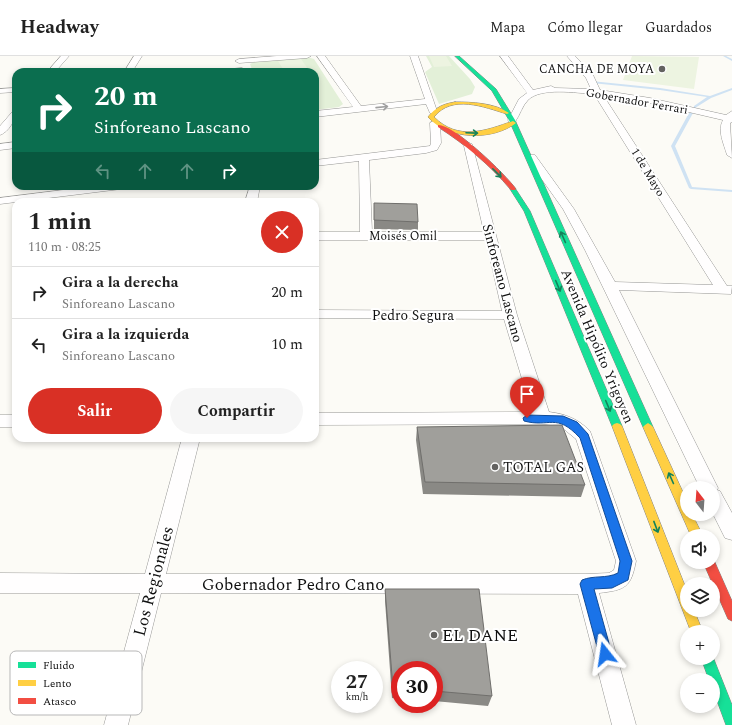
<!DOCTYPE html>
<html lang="es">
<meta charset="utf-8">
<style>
:root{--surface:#fff;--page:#f6f6f6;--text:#222;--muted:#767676;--line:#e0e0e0;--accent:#d93025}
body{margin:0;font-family:Spectral,serif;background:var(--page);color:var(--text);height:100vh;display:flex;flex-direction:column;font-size:15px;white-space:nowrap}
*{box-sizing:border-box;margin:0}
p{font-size:13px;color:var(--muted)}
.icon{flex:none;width:22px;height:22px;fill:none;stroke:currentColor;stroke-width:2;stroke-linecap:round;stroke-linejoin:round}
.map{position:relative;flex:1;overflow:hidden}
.side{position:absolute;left:12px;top:142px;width:307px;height:244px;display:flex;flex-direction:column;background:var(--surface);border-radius:12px;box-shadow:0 2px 6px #0003}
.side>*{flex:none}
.banner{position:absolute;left:12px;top:12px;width:307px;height:122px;border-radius:12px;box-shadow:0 2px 6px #0003;background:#0b6e4f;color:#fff;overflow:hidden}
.needle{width:26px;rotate:343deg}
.tools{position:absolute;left:680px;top:425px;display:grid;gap:8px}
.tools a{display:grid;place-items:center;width:40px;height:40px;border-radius:50%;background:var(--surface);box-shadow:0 2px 6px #0003;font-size:20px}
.speed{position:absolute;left:331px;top:605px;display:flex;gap:8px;font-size:20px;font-weight:700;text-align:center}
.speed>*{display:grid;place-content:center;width:52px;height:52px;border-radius:50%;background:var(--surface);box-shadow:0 2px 6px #0003;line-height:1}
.speed small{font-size:10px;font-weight:400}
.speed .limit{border:6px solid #d22;background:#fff;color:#111}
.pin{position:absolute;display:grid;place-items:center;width:34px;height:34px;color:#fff;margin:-41px -17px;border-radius:50% 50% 50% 0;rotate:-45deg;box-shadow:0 0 4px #0007}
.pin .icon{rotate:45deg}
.me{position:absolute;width:44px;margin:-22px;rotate:345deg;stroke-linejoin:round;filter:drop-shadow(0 0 3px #0008)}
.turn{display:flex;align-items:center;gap:14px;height:84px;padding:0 16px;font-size:18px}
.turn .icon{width:52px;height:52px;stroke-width:2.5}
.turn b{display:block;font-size:28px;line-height:34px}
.lanes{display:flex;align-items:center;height:38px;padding:0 16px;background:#0003;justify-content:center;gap:20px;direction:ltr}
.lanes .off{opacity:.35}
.round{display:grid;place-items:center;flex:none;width:42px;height:42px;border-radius:21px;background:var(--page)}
.summary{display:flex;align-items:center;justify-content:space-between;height:68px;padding:0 16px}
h1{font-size:24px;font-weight:700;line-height:30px}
.primary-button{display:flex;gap:8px;margin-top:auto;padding:8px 16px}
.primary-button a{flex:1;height:46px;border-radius:24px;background:var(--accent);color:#fff;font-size:16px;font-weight:700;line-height:46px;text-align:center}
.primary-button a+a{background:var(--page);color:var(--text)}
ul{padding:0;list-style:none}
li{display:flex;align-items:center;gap:12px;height:52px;padding:0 16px;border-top:1px solid var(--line)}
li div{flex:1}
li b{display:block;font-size:15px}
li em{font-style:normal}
header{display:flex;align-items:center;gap:24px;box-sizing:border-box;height:56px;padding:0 20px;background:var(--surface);border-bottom:1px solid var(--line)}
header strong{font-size:19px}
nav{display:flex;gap:22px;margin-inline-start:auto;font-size:14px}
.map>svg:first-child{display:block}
</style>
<header>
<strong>Headway</strong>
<nav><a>Mapa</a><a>Cómo llegar</a><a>Guardados</a></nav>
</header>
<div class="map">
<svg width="732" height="669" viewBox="0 0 732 669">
<rect width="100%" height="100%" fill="#fcfbf6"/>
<path fill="#e3f0d8" d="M426 0H449L470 23 475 31 472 38 439 48 425 16 432 11Z
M307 1 314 3 343 48 339 51 315 54V16H253L250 8 256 5Z"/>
<path fill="#edf4e1" d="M429 0H446L452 10 434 11Z
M632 0 699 1 694 33 623 24Z
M301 3 310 16H285L278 5Z"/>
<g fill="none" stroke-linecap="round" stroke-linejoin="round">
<path fill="#cfe2f3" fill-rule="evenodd" d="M723 0H726L732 3V5Z
M591 25 660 32 710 40 732 32V34L711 42 695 52H694V50L707 41 660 34 592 27Z
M691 56 693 57 675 90 692 131 732 134V136L691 133 689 132 671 90 689 57Z"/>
<g stroke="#969694" stroke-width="1">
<path id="street" d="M61 0H69L55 16H47Z
M134 0H142L132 16H124Z
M277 0H311L307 2 239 7 235 5 239 3Z
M317 0H325L361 50 425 43 410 0H418L437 55 433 58 430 57 426 48 315 61V55L353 51Z
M500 0H508L533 34 551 30 555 32 591 33 586 22 567 0H575L593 19 600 34 650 42 726 59 732 55V66L730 67 732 102 727 99C724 88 717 75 723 64L650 47 603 39 727 230H732L731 238 619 234 718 432 717 434 720 435 732 457V484L725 482 713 458V432H700L585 194 563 153 526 101 527 99H535L574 153 615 226 713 229 594 38C576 37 541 31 528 44 522 50 520 59 515 66H509L508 64 519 43 527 37Z
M242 12 246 14 245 16H218L222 14Z
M16 32V36L0 37V33Z
M16 54C16 63 9 76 0 79V70L13 55Z
M435 64 440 67 441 87 437 94 426 97 369 104 372 176H484L464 90 469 87 472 88 517 259 549 356C566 358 578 363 590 375L636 505C631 531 626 534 599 537L636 669H612L578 538 161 537 128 669H104L140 537H0V517L145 518 182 382H200L166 518H586L609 517 614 514 616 505 576 383 560 370 542 368 315 369V357L532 356 504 263 315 262V254L502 255 486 184H315V176H360L359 105 315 110V104L430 90 431 87 430 67Z
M16 86V92L0 94V88Z
M95 130H126L121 133 0 148V142Z
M250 130H260L257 146H245Z
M0 359H16V371H0Z"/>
</g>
<g stroke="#848381" stroke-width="1">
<path id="fast" d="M455 0H459L496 33 515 64 653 371 651 373H645L643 371 509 64 492 35Z
M511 132H515L530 155 622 370 620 372H614L612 370 524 155 510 133Z
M713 601 732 649V669H726L713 634V624H709L701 602Z"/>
</g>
<g stroke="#848381" stroke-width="1">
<path id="slow" d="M455 46C472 46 495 47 509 57L507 58C484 51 452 38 434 61 458 85 485 75 513 65L516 67C492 85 448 84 428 61 436 51 443 48 455 46Z
M617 367 620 368 622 370 687 535V554H694L703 576H691L612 370 614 368Z
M648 367 651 369 653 371 687 445V458H692L703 480H691L643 371 645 369Z"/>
</g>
<g stroke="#848381" stroke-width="1">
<path id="jam" d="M438 69C454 68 506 119 516 133L515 134H511C490 109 466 89 438 71Z
M713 502 732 545V565L728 563 703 506H713Z"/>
</g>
<use href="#street" fill="#fffefe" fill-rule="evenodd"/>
<use href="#fast" fill="#16e098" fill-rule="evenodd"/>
<use href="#slow" fill="#ffcf43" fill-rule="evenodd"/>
<use href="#jam" fill="#f24e42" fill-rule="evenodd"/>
</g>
<path fill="#8a8985" d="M374 147 418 166V174L374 173Z
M417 371 585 429 581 441 423 438 416 384Z
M385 533 492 640 488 650 434 645V614H400V643L392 642 385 545Z"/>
<path fill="#a09f9b" stroke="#706f6c" d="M374 147 417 148 418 166 374 164Z
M562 369 585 429 425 426 417 371Z
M385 533H479L492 640 434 635V614H400V633L393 632Z"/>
<defs><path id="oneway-shaft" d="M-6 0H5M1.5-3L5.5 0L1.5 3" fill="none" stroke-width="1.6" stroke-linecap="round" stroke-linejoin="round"/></defs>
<use stroke="#9f9f9f" href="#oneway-shaft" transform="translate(382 51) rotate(-6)"/>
<g stroke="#13825b">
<use href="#oneway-shaft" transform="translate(472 77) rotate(2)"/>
<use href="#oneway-shaft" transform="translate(497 117) rotate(45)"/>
<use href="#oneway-shaft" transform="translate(563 181) rotate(-114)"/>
<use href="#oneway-shaft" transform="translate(558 230) rotate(67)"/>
<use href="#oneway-shaft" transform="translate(608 350) rotate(67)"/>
<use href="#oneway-shaft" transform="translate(671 422) rotate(-114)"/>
<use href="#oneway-shaft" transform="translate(656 471) rotate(69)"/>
</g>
<path fill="#1a73e8" stroke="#114b97" d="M527 359 563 360 577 366 588 378 632 505 628 524 612 532 594 533 612 598 610 603 605 605 601 603 599 598 580 528 582 524C594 519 606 523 618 517L620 505 580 382C556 356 550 372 524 365L523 362Z"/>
<g fill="#636260" stroke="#fff" stroke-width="1.5">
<circle cx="662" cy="13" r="4"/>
<circle cx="495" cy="411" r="4"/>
<circle cx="434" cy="579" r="4"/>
</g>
<g text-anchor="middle" stroke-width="4" stroke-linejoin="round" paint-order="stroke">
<g font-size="12" fill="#101010" stroke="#fff" text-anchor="end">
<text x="654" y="17">CANCHA DE MOYA</text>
</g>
<g font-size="12" fill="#101010" stroke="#fff">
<text transform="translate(637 45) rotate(10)" y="4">Gobernador Ferrari</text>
<text transform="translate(648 116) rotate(59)" y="4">1 de Mayo</text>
<text x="403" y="184">Moisés Omil</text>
</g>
<g font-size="14" fill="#101010" stroke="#fff">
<text transform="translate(503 227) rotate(75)" y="5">Sinforeano Lascano</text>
<text x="413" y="264">Pedro Segura</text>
<text transform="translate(598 290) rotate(67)" y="5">Avenida Hipólito Yrigoyen</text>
</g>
<g font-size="14" fill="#101010" stroke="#fff" text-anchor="start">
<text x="503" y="416">TOTAL GAS</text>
</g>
<g font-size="17" fill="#101010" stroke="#fff">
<text transform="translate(153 525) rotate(-75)" y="6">Los Regionales</text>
<text x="293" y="534">Gobernador Pedro Cano</text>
</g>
<g font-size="17" fill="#101010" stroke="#fff" text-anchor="start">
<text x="442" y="585">EL DANE</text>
</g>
</g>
<rect x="10" y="595" width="132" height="64" rx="6" fill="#fff" stroke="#b7b7b7" stroke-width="1"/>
<rect x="18" y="606" width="18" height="6" fill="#16e098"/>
<rect x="18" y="624" width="18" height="6" fill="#ffcf43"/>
<rect x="18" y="642" width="18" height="6" fill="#f24e42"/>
<g font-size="11" fill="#101010">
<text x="43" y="613">Fluido</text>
<text x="43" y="631">Lento</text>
<text x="43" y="649">Atasco</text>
</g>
</svg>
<div class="tools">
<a><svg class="needle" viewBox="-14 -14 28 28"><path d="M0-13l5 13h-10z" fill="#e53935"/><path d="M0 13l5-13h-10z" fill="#767676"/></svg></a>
<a><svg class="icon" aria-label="sound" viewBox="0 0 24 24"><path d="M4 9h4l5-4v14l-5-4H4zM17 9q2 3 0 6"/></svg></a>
<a><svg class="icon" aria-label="layers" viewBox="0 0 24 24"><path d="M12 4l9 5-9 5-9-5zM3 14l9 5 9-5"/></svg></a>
<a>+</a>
<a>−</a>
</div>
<div class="speed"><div>27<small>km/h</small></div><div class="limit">30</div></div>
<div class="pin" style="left:527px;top:362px;background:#d93025"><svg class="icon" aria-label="arrive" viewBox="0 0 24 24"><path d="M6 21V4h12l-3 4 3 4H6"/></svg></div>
<svg class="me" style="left:605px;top:598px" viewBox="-20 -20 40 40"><path d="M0-17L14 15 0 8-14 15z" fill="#1a73e8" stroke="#fff" stroke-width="4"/></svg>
<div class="banner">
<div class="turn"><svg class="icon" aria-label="right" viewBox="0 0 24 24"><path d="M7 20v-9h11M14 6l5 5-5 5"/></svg><div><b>20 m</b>Sinforeano Lascano</div></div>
<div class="lanes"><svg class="icon off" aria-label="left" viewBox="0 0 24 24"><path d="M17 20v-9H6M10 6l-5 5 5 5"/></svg><svg class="icon off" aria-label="ahead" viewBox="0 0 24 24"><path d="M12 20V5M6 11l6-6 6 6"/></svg><svg class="icon off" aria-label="ahead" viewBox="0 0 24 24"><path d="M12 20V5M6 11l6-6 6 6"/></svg><svg class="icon" aria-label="right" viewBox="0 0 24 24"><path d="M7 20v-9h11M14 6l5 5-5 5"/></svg></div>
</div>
<section class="side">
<div class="summary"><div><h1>1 min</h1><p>110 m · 08:25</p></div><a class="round" style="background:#d93025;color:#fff"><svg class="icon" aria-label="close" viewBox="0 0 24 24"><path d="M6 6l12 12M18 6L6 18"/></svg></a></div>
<ul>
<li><svg class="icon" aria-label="right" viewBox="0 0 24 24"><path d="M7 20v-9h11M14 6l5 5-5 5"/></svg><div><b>Gira a la derecha</b><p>Sinforeano Lascano</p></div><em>20 m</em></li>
<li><svg class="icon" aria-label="left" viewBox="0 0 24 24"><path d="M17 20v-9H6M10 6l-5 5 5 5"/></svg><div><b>Gira a la izquierda</b><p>Sinforeano Lascano</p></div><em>10 m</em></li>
</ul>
<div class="primary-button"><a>Salir</a><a>Compartir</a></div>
</section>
</div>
